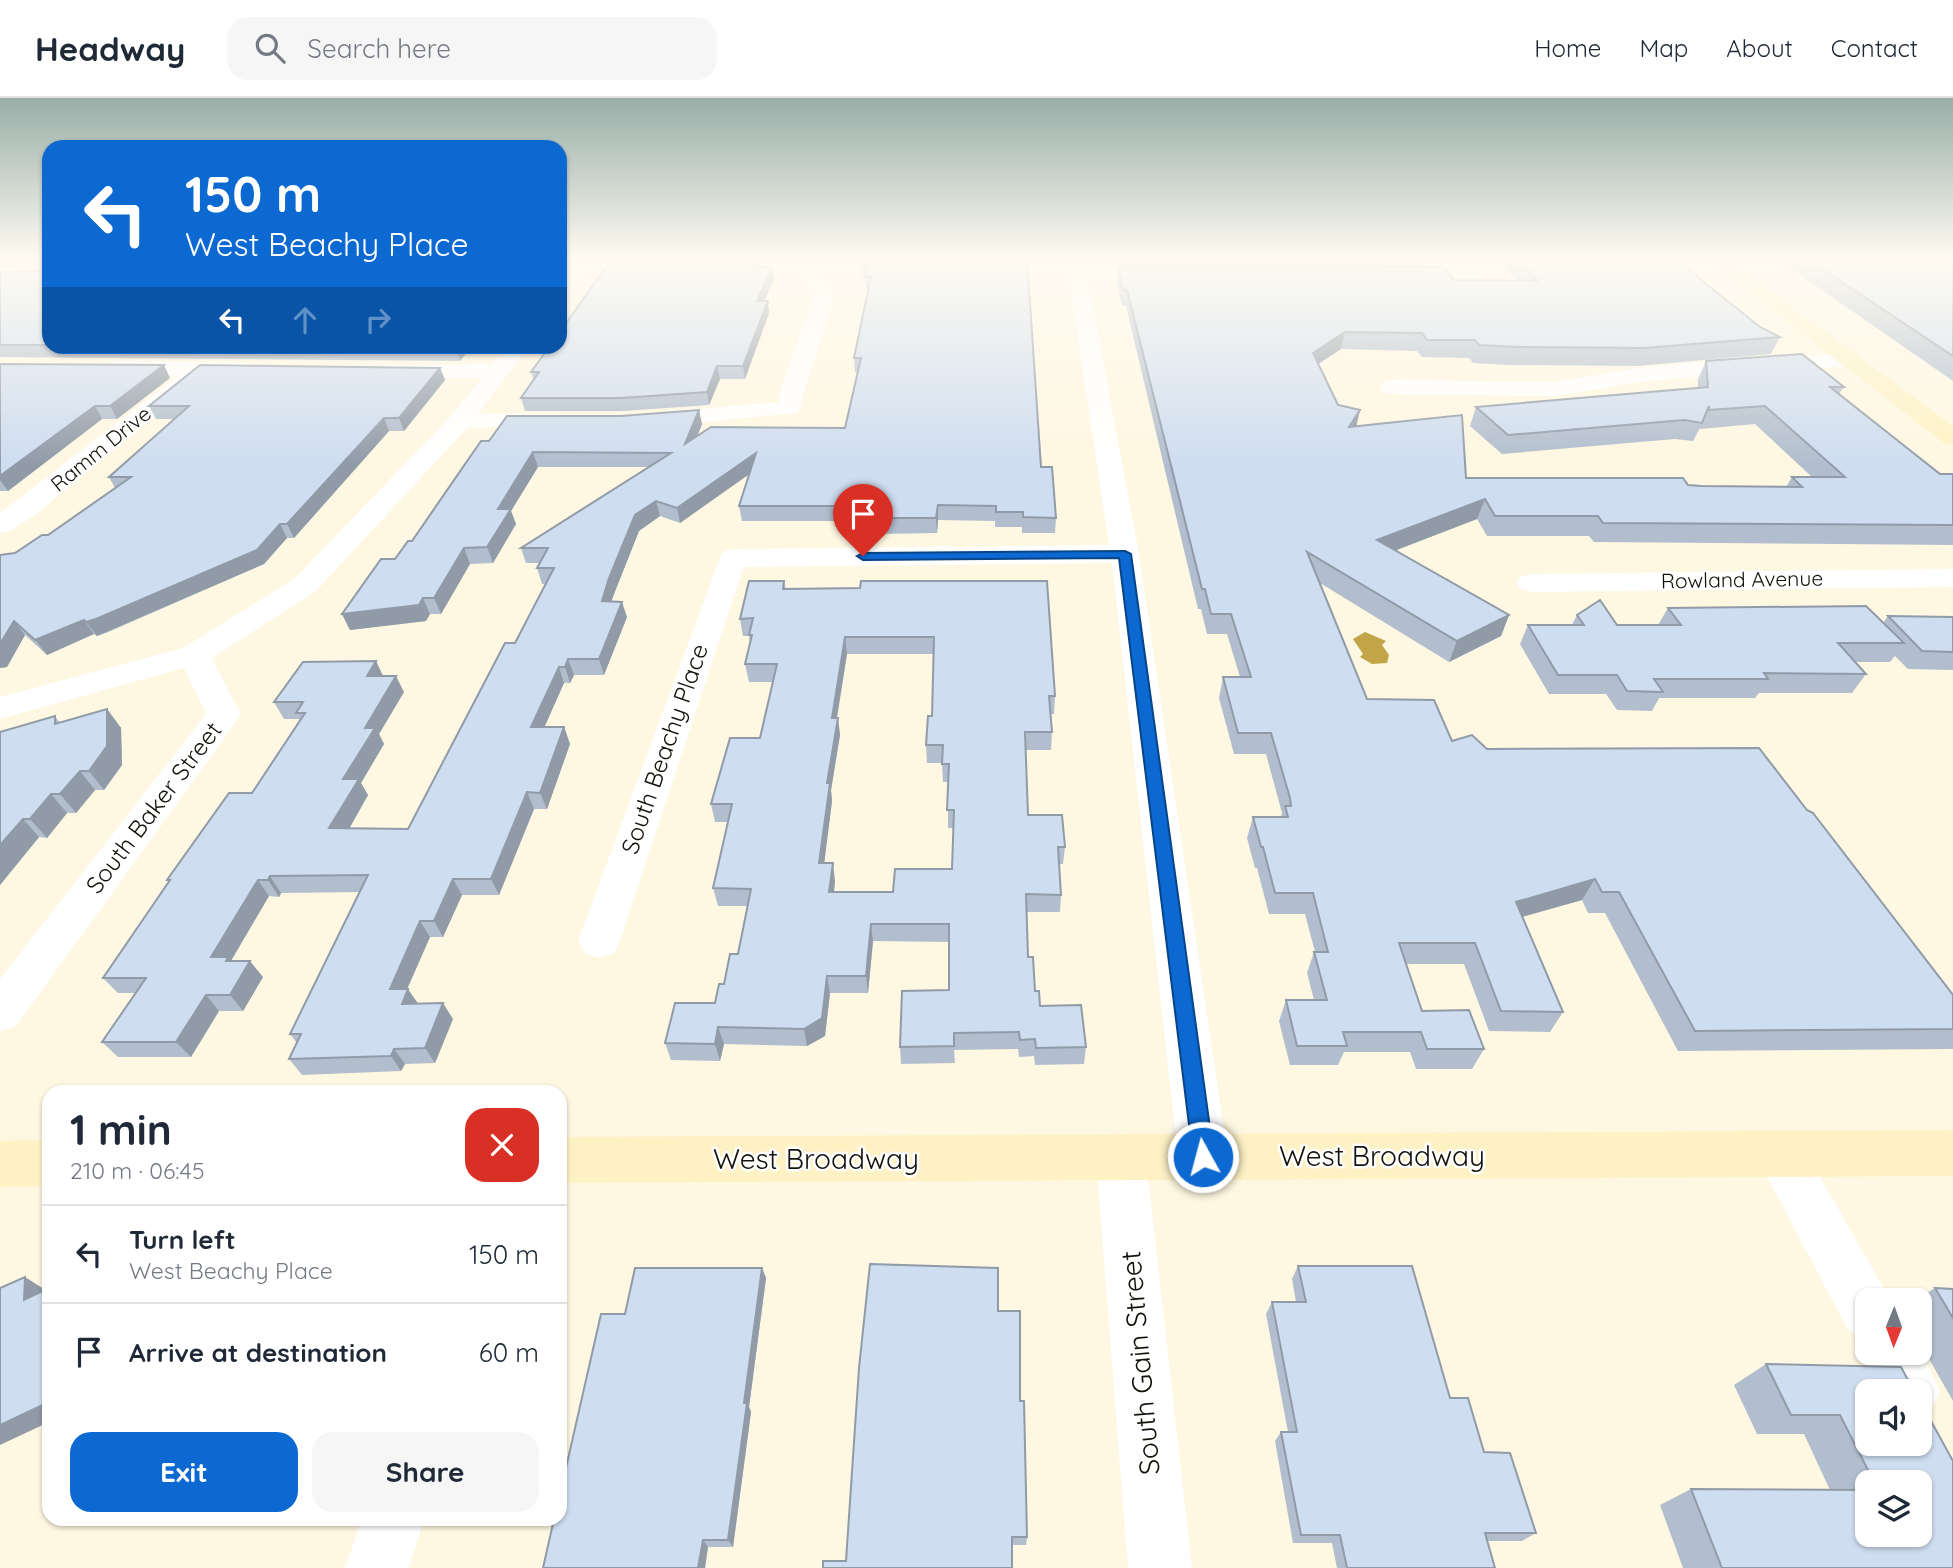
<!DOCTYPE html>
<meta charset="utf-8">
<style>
:root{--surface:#fff;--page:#f6f6f7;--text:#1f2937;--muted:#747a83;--line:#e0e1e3;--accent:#0d69d2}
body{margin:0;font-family:Quicksand,sans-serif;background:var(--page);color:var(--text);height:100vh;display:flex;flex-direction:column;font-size:26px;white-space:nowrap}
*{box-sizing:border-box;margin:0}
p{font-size:23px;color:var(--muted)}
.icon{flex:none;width:38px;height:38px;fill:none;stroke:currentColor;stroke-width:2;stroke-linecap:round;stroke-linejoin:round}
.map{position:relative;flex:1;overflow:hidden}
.sheet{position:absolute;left:42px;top:987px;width:525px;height:441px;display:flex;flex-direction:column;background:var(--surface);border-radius:21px;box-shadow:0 2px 5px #0004}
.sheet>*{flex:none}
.hud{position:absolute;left:42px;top:42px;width:525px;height:214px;border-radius:21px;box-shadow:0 2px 5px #0004;background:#0d69d2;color:#fff;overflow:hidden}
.needle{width:46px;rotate:181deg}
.tools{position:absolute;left:1855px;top:1190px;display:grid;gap:14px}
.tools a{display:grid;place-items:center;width:77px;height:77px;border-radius:14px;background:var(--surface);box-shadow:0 2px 5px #0004;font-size:35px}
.pin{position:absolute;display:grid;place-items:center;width:60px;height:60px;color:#fff;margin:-72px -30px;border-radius:50% 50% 50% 0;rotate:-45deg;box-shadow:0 0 7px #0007}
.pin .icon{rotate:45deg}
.me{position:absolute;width:77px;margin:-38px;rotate:353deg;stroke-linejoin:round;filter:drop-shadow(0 0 5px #0008)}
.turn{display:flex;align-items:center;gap:24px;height:147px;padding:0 28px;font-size:32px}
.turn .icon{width:91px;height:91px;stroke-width:2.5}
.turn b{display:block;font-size:49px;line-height:60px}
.lanes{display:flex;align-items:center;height:66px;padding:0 28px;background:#0003;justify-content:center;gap:35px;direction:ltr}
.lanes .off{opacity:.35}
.round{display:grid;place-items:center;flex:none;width:74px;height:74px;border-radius:21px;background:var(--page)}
.head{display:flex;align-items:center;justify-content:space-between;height:119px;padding:0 28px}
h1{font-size:42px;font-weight:700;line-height:52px}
.cta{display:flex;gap:14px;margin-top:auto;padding:14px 28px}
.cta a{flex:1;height:80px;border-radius:21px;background:var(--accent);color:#fff;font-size:28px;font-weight:700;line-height:80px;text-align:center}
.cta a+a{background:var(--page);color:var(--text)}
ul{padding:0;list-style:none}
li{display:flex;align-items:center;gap:21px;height:98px;padding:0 28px;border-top:2px solid var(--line)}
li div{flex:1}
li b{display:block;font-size:26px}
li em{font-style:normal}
header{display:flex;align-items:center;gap:42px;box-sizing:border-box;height:98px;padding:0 35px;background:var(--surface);border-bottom:2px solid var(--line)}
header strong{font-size:33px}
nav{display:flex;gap:38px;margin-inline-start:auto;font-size:24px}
.search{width:490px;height:63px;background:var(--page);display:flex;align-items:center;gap:18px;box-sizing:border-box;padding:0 24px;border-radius:21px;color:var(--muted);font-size:26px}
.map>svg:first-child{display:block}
</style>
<header>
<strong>Headway</strong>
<div class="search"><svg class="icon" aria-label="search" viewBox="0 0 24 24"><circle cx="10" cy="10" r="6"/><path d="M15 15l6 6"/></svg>Search here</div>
<nav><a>Home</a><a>Map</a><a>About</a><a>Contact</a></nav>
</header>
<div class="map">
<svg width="1953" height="1470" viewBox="0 0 1953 1470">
<rect width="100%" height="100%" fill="#fef7e1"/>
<path fill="#c1a546" d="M1365 534 1386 543 1382 547 1389 557 1387 565 1372 566 1360 559 1363 556 1353 541Z"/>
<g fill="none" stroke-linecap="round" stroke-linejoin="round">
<path fill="#fff" fill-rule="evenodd" d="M574 160H593L567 195 560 197V178Z
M793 160H811L835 195 798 315 648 329 639 327 636 322 639 317 648 315 779 304 781 290 815 195Z
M1066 160H1084L1086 170H1169L1179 176 1169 182H1088L1139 456 1228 1059 1221 1075 1203 1082 1185 1075 1178 1059 1112 465 744 469 620 843 614 855 599 860 584 855 578 843 722 454 732 451 1109 447Z
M1397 171H1474L1484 177 1474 183 1390 181 1387 177 1390 173Z
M506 248H529L478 316H556L565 318 568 323 565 328 467 330 316 493 212 560 241 617 16 928 0 934V881L206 616 184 570 0 621V599L183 550 294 481 451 318 482 280 391 279 383 277 380 272 383 267 492 266Z
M1850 256 1858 258 1861 263 1858 268 1741 274 1639 284 1555 298 1391 296 1383 294 1379 289 1383 284 1391 282 1555 284 1639 270 1741 260Z
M114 263 246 265 254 267 257 272 254 277 203 278 34 418 10 433 0 435V415L178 278 106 275 103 270 106 265Z
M1953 471V489L1531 494 1520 491 1516 485 1520 479 1531 476Z
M1780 1033 1798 1040 1886 1194 1890 1202H1867V1240L1848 1232 1755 1056 1762 1040Z
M1121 1037 1139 1044 1146 1060 1192 1470H1128L1096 1060 1103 1044Z
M1867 1242V1255H1920V1252L1940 1293 1931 1313 1920 1318V1293H1880L1862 1255Z
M362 1421H424L409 1470H345Z"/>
<path fill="#fef2c5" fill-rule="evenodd" d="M1705 160H1726L1953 328V347L1944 345Z
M1953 1032V1078L560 1085V1039Z
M49 1042V1088L0 1089V1043Z"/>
</g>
<path fill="#b2bece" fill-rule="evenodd" d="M0 160H49V248H472L460 263 0 259V174L42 173 45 171V168L0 169Z
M862 160 1041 369 1056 420 1055 435H1022V429H995V423L938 422 937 435 879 436 847 435 845 423H742L739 408 749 376 680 425 660 418 639 433 614 496 611 503 627 519 604 577H574L570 585H564L544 629H564L570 646 547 711H534L499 797H462L443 839H430L407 891 418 905 453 921 435 965 405 966 401 973 302 977 289 961 297 945 290 936 360 794 281 795 279 799 269 798 231 863 263 879 243 913H219L191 959H118L102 944 135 895H118L103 880 169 784 167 782 252 695 300 622 299 621H284L274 604 383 578 404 594 379 636 384 646 361 685 368 697 349 731H408L515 545 546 486H542L537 470 540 465H526L521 450 648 369H538L511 413 516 426 493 465 470 466 441 516H430L426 523 350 532 342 516 412 443 489 343 702 326 697 339 845 330 858 274H855L854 260 868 191H866L865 180H861L860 168Z
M1111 160H1428L1426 168 1113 167Z
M1496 160H1674L1760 229 1780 239 1771 256 1637 268 1508 267 1473 265 1469 260 1422 259 1417 253 1341 251 1318 266 1338 307 1360 312 1356 328 1466 380 1688 387 1701 388 1786 389 1792 379H1812L1755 326 1700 331V330L1693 343 1675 341 1502 356 1470 328 1476 309 1698 290V281L1706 263 1844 289 1839 296 1940 376H1953V447L1594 444 1589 438H1487L1477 421 1395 452 1509 517 1501 538 1449 564 1320 485 1367 601 1452 643 1487 651 1807 712 1953 897V951L1678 953 1605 815H1588L1582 802 1522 819 1563 914 1550 934 1489 933 1464 866H1406L1422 913 1484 951 1472 971H1416L1410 954H1344L1338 967H1290L1279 923 1286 902H1314L1307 875 1314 854H1315L1305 816H1269L1257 770H1255L1247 740 1253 719H1281L1282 715 1266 656H1234L1219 600 1223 579H1240L1227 536H1207L1201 511H1198L1126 208H1122L1117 185 1118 169 1454 182 1517 183Z
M1776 160H1953V283Z
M760 169H772L774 181 764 203 769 215 745 281H720L709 307 624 313H525L521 300 534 282 531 274Z
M0 266 170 280 117 321H102L8 393H0Z
M440 270 445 282 404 333H389L294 440H287L264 466 106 535 97 538 94 536 47 557 25 537 7 569 0 570V457L15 455 48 437 115 390 109 379 174 321H156L149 308Z
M784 483 786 491 860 490 1055 598 1054 616H1050L1052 634 1051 652H1025L1028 717 1065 749 1063 766H1059L1061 797 1060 814H1027L1028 859 1035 893 1040 908 1086 949 1084 966 1035 967 1034 958 1019 959 1018 951 954 952 955 965 901 966 900 949 949 892V844L873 843 868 895H830L825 938 807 948 724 946 720 963 671 962 665 945 715 905 738 856 747 808H718L713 790 728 724H715L711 706 760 640 773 584H749L745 566 750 545 749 538H743L740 521ZM847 556H934L932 618 926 647 927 665H942L943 684H948V730H953L952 771 893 794H834L835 783 824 765 832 703 831 692 840 637 837 620Z
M1668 510 1883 525 1888 518 1953 519V572L1908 571 1895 558 1890 564H1855L1866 576 1852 595H1759L1755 600H1659L1652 613 1617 612 1606 596H1549L1520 546 1528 527H1572L1577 517 1617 527H1658Z
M107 611 121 630 122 667 104 692H95L76 715H67L47 740 39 739 0 787V634L55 618 60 625Z
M1298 1168 1450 1300 1536 1435 1522 1443H1487L1495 1470H1337L1332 1445H1293L1275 1343 1281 1334H1288L1266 1216 1272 1204H1296L1292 1181Z
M762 1170 766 1180 749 1309 751 1314 733 1449H708L705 1470H543L625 1216Z
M1935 1190 1953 1191V1303L1920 1245V1202H1916Z
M998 1213 1020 1303 1027 1439 1026 1447H1012Z
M1766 1266 1901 1269 1953 1470H1683L1660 1407 1691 1391 1830 1392 1804 1336H1757L1734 1287ZM1867 1384H1920L1867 1437Z"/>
<path fill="#919ba8" d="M757 160H759L760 169H753Z
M772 169 774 181 759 215 757 203Z
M768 203 769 215 745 281 743 268Z
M1345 234 1341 251 1309 272 1313 255Z
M458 248H472L460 263 456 251Z
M164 267 170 280 117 321 110 308Z
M717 268 720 281 709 307 707 294Z
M440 270 445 282 404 333 399 320Z
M95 308 102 321 8 393 0 382V378Z
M699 312 702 326 688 361 685 346Z
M1360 312 1356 330 1349 329Z
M384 320 389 333 294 440 287 426Z
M533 354 538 369 511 413 516 426 493 465 487 449 498 411Z
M756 355 758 370 680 425 677 410Z
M1485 401 1477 421 1371 462 1377 442Z
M656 403 660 418 639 433 614 496 606 519 602 503 609 480 635 417Z
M938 407V422L937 435 936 420Z
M280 426 287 440 264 466 97 538 86 524Z
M464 450 470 466 441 516 434 500Z
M423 500 430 516 426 523 350 532 342 516Z
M622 504 627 519 604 577 599 561Z
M1509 517 1501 538 1449 564 1457 543Z
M84 522 94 536 47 557 35 542Z
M14 523 25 537 7 569 0 570V546Z
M845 539 847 556 834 637 832 620Z
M568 561 574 577 570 585 565 569Z
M376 563 384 580 367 578Z
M559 569 564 585 537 646 531 629Z
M396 578 404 594 379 636 384 646 361 685 368 697 340 747 329 730 343 681 365 630Z
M107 611 121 630 122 667 104 692 89 673Z
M838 620 840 637 831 692 832 703 822 783 819 765 827 685Z
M564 629 570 646 547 711 540 695Z
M80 673 95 692 76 715 60 696Z
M527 694 534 711 499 797 491 781Z
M51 696 67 715 47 740 30 721Z
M23 721 39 739 0 787V747Z
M833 765 835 783 832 811 829 794Z
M270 778 281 795 279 799 268 782Z
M453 781 462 797 443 839 434 823Z
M1595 781 1582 802 1504 824 1516 804Z
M258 782 269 798 229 866 211 859Z
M420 823 430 839 400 907 390 891Z
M871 826 873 843 868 895 866 878Z
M250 863 263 879 243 913 230 897Z
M827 878 830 895 825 938 807 948 804 931Z
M408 891 418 906H402Z
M206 897 219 913 191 959 176 944Z
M443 905 453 921 435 965 425 950Z
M718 929 724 946 720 963 715 946Z
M394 951 405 966 401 973 391 958Z
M762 1170 766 1180 749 1309 751 1314 733 1449 728 1442 744 1305Z
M25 1179 44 1191 43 1214 24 1202Z
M49 1304V1324L0 1347V1327Z
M703 1442 708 1449 705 1470H698Z"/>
<path fill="#cfddf0" stroke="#919ba8" stroke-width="2" fill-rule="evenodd" d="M45 160H49V247H0V174L42 173 45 171Z
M612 160H757L753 169H772L757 203H768L743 268H717L707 294 621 300H521L539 274H531L550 248H560V234Z
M862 160H1027L1041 369H1052L1056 420 1023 419V414H996V408L938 407 936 420H845L847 408H739L756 355 677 410 656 403 635 417 609 480 602 503 622 504 599 561H568L565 569H559L531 629H564L540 695 527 694 491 781H453L434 823H420L390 891H408L402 906 443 905 425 950 394 951 391 958 289 961 301 936H290L368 777 270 778 268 782H258L211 859H228L226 863H250L230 897H206L176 944H102L146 880H103L170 782H167L229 695H252L305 615H296L303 604H274L303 564 376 563 367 578H396L365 630H375L343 681H359L329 730 408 731 505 545H515L554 470H537L548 450H521L671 355 533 354 498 411H511L487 449 464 450 434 500H423L419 507 342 516 381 461H395L408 443H412L481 343H489L507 318H621L699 312 685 346 711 329 845 330 861 260H854L871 179H865L868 168H860Z
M1516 160H1674L1760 229 1780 239 1644 250 1515 249 1479 247 1475 242H1427L1422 235 1345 234 1313 255 1338 307 1360 312 1349 329 1462 317 1466 380H1683L1688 387 1701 388 1802 389 1792 379H1845L1765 308 1709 312V308L1702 325 1684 322 1508 337 1476 309 1708 289 1706 263 1802 256 1844 289H1830L1940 376H1953V427L1603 425 1598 418H1495L1485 401 1377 442 1509 517 1457 543 1307 454 1367 601 1434 602 1452 643 1472 637 1487 651 1759 650 1807 712 1813 715 1953 897V931L1695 933 1619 794H1602L1595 781 1516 804 1563 914 1501 913 1475 845H1399L1422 913 1469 912 1484 951H1427L1421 934H1343L1347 948H1297L1286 902H1327L1314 854H1328L1313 795H1275L1263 749H1261L1253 719H1288L1285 708H1291L1290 700 1271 635H1238L1223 579H1251L1231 516H1211L1205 491H1202L1127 192H1123L1118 169H1444L1454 182 1538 183Z
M1806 160H1953V258Z
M189 248H458L456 251Z
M0 266 164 267 110 308H95L0 378Z
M200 267 440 270 399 320H384L287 426H280L257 452 96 521 86 524 84 522 35 542 14 523 0 546V457L15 455 42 437H48L131 379H109L189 308H149Z
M749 483H784L783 491 860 490 861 483H1047L1055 598H1049L1052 634H1025L1028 717H1062L1065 749H1058L1061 797 1026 796 1028 859H1033L1035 893H1039L1040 908 1081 907 1086 949 1036 950 1035 941 1020 942 1019 934 954 935V948L900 949 902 893 949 892V826H871L866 878H827L822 920 804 931 718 929 715 946 665 945 675 905H715L719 886H724L730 856H738L751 791 713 790 732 706H711L730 640H760L777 566H745L752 537H749L753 520 740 521ZM845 539H934L932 618H928L926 647H943L942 666H949L947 712H954L952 771H895L893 794H829L833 765H819L830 685H827L838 620H832Z
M1600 502 1617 527H1681L1668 510 1866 508 1904 545H1838L1866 576 1764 575 1768 581H1654L1663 594 1627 593 1617 577H1558L1528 527H1584L1577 517Z
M1888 518 1953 519V554L1922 553Z
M107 611V648L89 673H80L60 696H51L30 721H23L0 747V634L55 618V626Z
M870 1166 998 1170V1213H1020V1303H1024L1027 1439H1012V1470H823V1463H846L859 1270Z
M1298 1168H1412L1450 1300H1468L1484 1354 1510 1355 1536 1435H1485L1495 1470H1347L1340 1437H1301L1281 1334H1297L1272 1204H1306Z
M635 1170H762L744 1305H747L728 1442H703L698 1470H543L554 1421H560V1396L601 1216H625Z
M25 1179 24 1202 49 1190V1304L0 1327V1190Z
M1935 1190 1953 1191V1220Z
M1766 1266 1901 1269 1914 1293H1867V1346H1920V1303L1953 1363V1470H1722L1691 1391 1867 1392V1437H1920V1384H1874L1840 1317H1791Z"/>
<linearGradient id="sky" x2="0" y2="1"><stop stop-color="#98aea7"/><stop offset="0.44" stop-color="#fffbf2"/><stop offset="1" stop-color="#fffbf2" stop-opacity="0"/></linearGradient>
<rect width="1953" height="366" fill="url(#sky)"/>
<path fill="#0d69d2" stroke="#084488" stroke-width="2" d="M1125 453 1131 456 1214 1059 1211 1066 1203 1069 1196 1066 1193 1059 1119 460 863 462 857 458 863 455Z"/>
<g text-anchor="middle" stroke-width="5" stroke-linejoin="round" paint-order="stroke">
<g font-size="21" fill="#15120b" stroke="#fff">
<text transform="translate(101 351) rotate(-39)" y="7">Ramm Drive</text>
<text transform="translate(1742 482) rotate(-1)" y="7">Rowland Avenue</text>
</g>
<g font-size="24" fill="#15120b" stroke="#fff">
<text transform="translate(665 651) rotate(-71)" y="8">South Beachy Place</text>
<text transform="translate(154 710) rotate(-53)" y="8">South Baker Street</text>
</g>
<g font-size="28" fill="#15120b" stroke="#fff">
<text x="1382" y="1068">West Broadway</text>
<text x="816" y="1071">West Broadway</text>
<text transform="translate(1140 1265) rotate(-95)" y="10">South Gain Street</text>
</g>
</g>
</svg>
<div class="tools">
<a><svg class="needle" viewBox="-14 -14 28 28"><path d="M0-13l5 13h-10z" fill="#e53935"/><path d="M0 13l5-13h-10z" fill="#747a83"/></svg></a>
<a><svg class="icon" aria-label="sound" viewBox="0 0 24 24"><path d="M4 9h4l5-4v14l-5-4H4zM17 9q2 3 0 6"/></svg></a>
<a><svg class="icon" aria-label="layers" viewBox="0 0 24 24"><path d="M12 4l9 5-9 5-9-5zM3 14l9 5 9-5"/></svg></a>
</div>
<div class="pin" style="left:863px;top:458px;background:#d93025"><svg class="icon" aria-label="arrive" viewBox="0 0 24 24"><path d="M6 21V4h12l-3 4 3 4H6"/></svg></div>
<svg class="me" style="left:1203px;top:1059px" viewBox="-20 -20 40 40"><circle r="17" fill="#0d69d2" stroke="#fff" stroke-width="3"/><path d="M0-11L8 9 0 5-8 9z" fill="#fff"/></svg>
<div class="hud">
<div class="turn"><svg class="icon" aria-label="left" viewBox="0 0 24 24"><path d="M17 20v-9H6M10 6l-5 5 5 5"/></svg><div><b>150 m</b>West Beachy Place</div></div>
<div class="lanes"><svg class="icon" aria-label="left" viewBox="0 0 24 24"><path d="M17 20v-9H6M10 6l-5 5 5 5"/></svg><svg class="icon off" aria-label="ahead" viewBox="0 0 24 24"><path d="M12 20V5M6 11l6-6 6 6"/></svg><svg class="icon off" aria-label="right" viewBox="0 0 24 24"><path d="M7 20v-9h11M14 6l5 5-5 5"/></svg></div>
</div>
<section class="sheet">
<div class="head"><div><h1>1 min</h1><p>210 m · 06:45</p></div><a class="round" style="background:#d93025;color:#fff"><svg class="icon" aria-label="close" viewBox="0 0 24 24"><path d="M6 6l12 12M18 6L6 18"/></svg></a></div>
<ul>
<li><svg class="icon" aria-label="left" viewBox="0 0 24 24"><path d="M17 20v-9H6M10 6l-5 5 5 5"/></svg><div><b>Turn left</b><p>West Beachy Place</p></div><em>150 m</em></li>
<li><svg class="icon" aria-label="arrive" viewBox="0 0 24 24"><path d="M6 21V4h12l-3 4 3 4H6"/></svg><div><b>Arrive at destination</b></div><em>60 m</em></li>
</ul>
<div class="cta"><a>Exit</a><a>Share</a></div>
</section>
</div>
